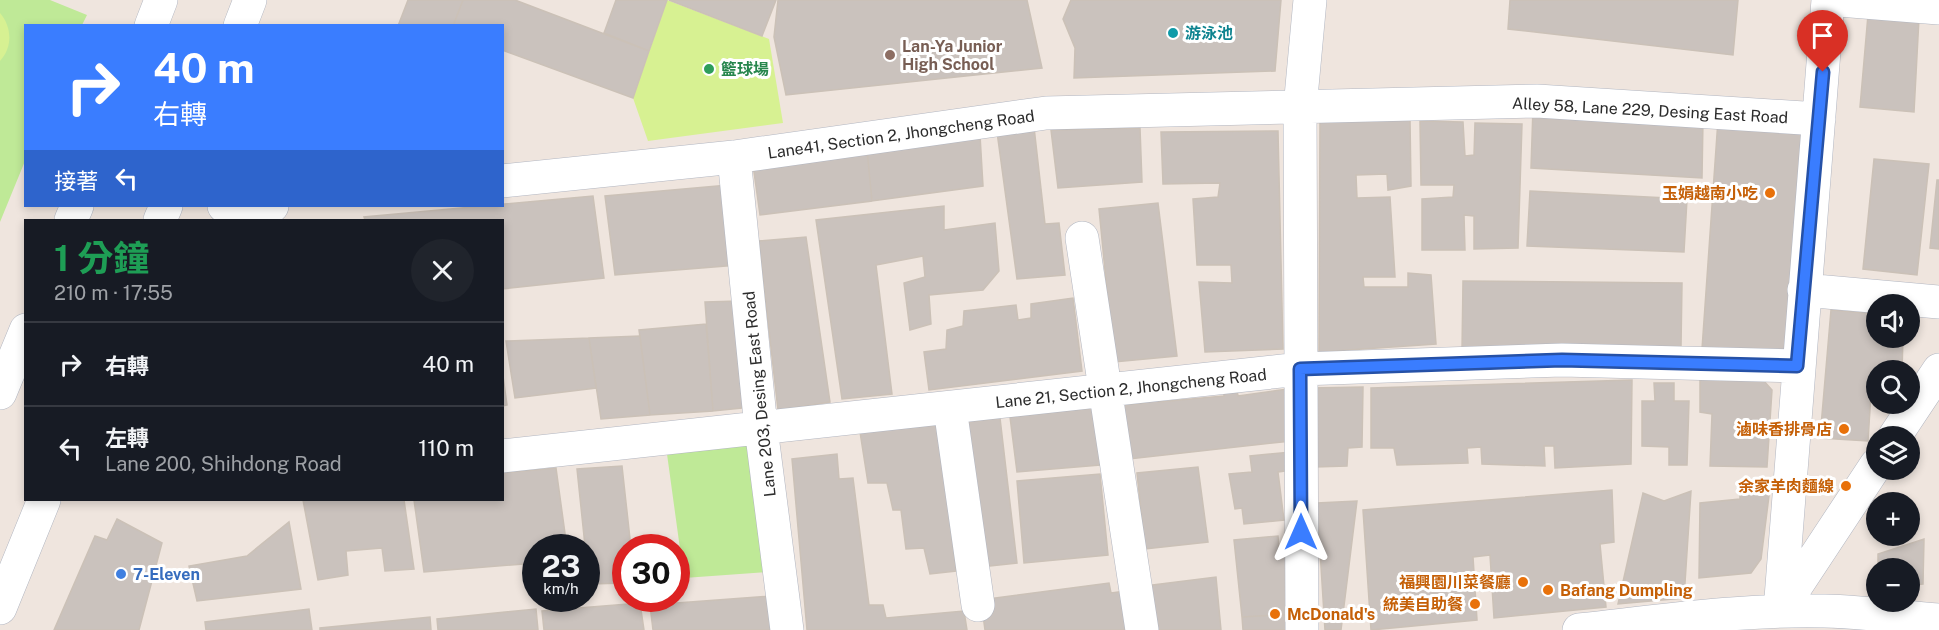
<!DOCTYPE html>
<html lang="zh-TW">
<meta charset="utf-8">
<style>
:root{--surface:#171b24;--page:#20242c;--text:#f1f3f6;--muted:#9ea1a6;--line:#363941}
body{margin:0;font-family:"Public Sans","Noto Sans TC",sans-serif;background:var(--page);color:var(--text);height:100vh;display:flex;flex-direction:column;font-size:22px;white-space:nowrap}
*{box-sizing:border-box;margin:0}
p{font-size:20px;color:var(--muted)}
.icon{flex:none;width:33px;height:33px;fill:none;stroke:currentColor;stroke-width:2;stroke-linecap:round;stroke-linejoin:round}
.map{position:relative;flex:1;overflow:hidden}
.sheet{position:absolute;left:24px;top:219px;width:480px;height:282px;display:flex;flex-direction:column;background:var(--surface);border-radius:0px;box-shadow:0 3px 9px #0003}
.sheet>*{flex:none}
.banner{position:absolute;left:24px;top:24px;width:480px;height:183px;border-radius:0px;box-shadow:0 3px 9px #0003;background:#3a7dff;color:#fff;overflow:hidden}
.fabs{position:absolute;left:1866px;top:294px;display:grid;gap:12px}
.fabs a{display:grid;place-items:center;width:54px;height:54px;border-radius:50%;background:var(--surface);box-shadow:0 3px 9px #0003;font-size:30px}
.speed{position:absolute;left:522px;top:534px;display:flex;gap:12px;font-size:30px;font-weight:700;text-align:center}
.speed>*{display:grid;place-content:center;width:78px;height:78px;border-radius:50%;background:var(--surface);box-shadow:0 3px 9px #0003;line-height:1}
.speed small{font-size:15px;font-weight:400}
.speed .limit{border:9px solid #d22;background:#fff;color:#111}
.pin{position:absolute;display:grid;place-items:center;width:51px;height:51px;color:#fff;margin:-62px -26px;border-radius:50% 50% 50% 0;rotate:-45deg;box-shadow:0 0 6px #0007}
.pin .icon{rotate:45deg}
.me{position:absolute;width:66px;margin:-33px;rotate:0deg;stroke-linejoin:round;filter:drop-shadow(0 0 4px #0008)}
.turn{display:flex;align-items:center;gap:21px;height:126px;padding:0 30px;font-size:27px}
.turn .icon{width:78px;height:78px;stroke-width:2.5}
.turn b{display:block;font-size:42px;line-height:51px}
.then{display:flex;align-items:center;height:57px;padding:0 30px;background:#0003;gap:12px;font-size:22px}
.round{display:grid;place-items:center;flex:none;width:63px;height:63px;border-radius:32px;background:var(--page)}
.head{display:flex;align-items:center;justify-content:space-between;height:102px;padding:0 30px}
h1{font-size:36px;font-weight:700;line-height:45px;color:#1e9e55}
ul{padding:0;list-style:none}
li{display:flex;align-items:center;gap:18px;height:84px;padding:0 30px;border-top:2px solid var(--line)}
li div{flex:1}
li b{display:block;font-size:22px}
li em{font-style:normal}
.map>svg:first-child{display:block}
</style>
<div class="map">
<svg width="1939" height="630" viewBox="0 0 1939 630">
<rect width="100%" height="100%" fill="#efe5de"/>
<path fill="#bfe997" d="M0 0H50L87 15 82 25 26 26 25 161 0 222Z
M754 443 769 572 684 578 667 454Z"/>
<path fill="#d7f192" d="M667 0 769 39 783 123 648 141 633 98Z
M0 13C12 27 13 47 0 61Z"/>
<path fill="#cac2bd" stroke="#cbc1b7" stroke-width="1.5" d="M408 0H463L453 26H398Z
M463 0H515L649 51 633 98 502 50V26H453Z
M616 0H667L649 51 604 33Z
M669 0H776L762 36Z
M778 0H1027L1042 68 786 95 774 37Z
M1071 0H1281L1275 71 1074 78 1075 48 1063 19Z
M1510 0H1738L1733 55 1508 29Z
M1868 15 1919 18 1914 112 1860 107Z
M1533 108 1703 120 1702 178 1531 168Z
M1320 117 1410 119 1411 186 1388 190 1387 174 1356 175 1357 198 1390 197 1395 277H1363L1364 287H1408V273L1431 275 1436 344 1319 352Z
M1718 120 1806 125 1785 354 1702 349Z
M1420 121 1463 122 1465 156 1474 155 1475 123 1522 124 1518 248 1474 249V216L1464 215 1465 250H1422V199L1453 197 1454 185H1421Z
M1034 127 1045 224 1059 223 1065 275 1017 279 997 132Z
M1140 128 1142 182 1058 188 1051 130Z
M1278 131 1283 349 1205 352 1199 282 1232 283 1231 265H1197L1193 199 1218 197 1220 183 1163 184 1161 132Z
M980 135 983 186 872 201 867 150Z
M867 150 872 201 760 215 753 165Z
M1874 159 1929 164 1917 275 1863 269Z
M1937 180H1939V249L1930 248Z
M728 185 738 265 615 275 605 196Z
M1530 191 1687 199 1684 252 1527 246Z
M593 196 604 278 502 289V220H365L364 217Z
M1158 203 1177 356 1114 362 1099 209Z
M944 206V230L995 223 999 271 983 290 929 295 931 324 910 330 904 283 925 277 923 256 876 265 892 394 842 399 816 220Z
M806 237 830 402 778 410 759 241Z
M1463 281 1682 283 1681 347 1462 351Z
M1073 298 1082 371 929 390 924 352 946 349 947 330 963 326 964 311 1016 305 1018 320 1031 318V304Z
M739 301 752 407 713 411 705 302Z
M1831 310 1876 314V338H1903L1902 370H1876V394L1871 393 1868 441 1820 438Z
M706 324 713 411 650 415 639 330Z
M640 336 650 415 601 419 589 338Z
M589 338 596 388 515 398 506 341Z
M502 369 507 405 502 406Z
M1632 380 1631 464 1555 468 1554 446H1544L1545 466 1482 464 1481 447 1467 448 1468 463 1397 465 1394 448H1371V388Z
M1700 380H1763L1772 390 1767 467 1710 466 1712 414 1700 412Z
M1654 383H1674V401H1689L1687 465H1669V447L1642 446V401H1655Z
M1236 385 1238 396 1287 389 1291 441 1129 459 1120 405 1145 403 1143 394 1157 393 1158 402 1224 396V387Z
M1363 387 1362 447 1348 448 1347 466 1315 467 1310 388Z
M1093 408 1100 465 1017 472 1010 417Z
M1000 418 1017 563 981 567 961 423Z
M938 425 956 571 930 574 924 548 906 549 901 510H893L887 483H868L860 432Z
M1291 452 1292 470 1278 472 1284 520 1244 524 1242 508 1235 509 1229 474 1252 472 1250 456Z
M837 454 839 479 853 478 869 605H883L886 618 964 611 967 630H807L792 459Z
M622 466 631 548H626V583L589 584 577 469Z
M1198 467 1208 542 1145 549 1137 473Z
M556 468 567 548H536V563L424 572 414 500H502V473Z
M1100 474 1108 555 1024 563 1017 481Z
M1740 488H1770L1761 559 1751 573 1699 578 1700 503 1740 499Z
M1612 490 1614 542 1600 544 1606 607 1494 618 1490 555 1473 557 1477 620 1371 630 1363 510Z
M1691 491 1684 598 1618 604 1643 493 1664 501Z
M303 500H404L414 569 385 571 382 548 346 551 348 575 318 580Z
M1357 501 1341 630H1325L1317 503Z
M117 519 162 543 139 630H54L95 536 107 540Z
M289 522 301 589 197 601 189 566 247 556Z
M1278 536 1279 549 1299 548 1297 614 1242 617 1234 540Z
M1924 539 1923 584 1910 585V568H1878V554Z
M1216 577 1221 630H1151L1145 586Z
M1109 583 1111 593 1125 591 1131 630H985L981 600Z
M772 596 778 630H653L650 605Z
M640 603 644 630H544L542 611Z
M309 609 312 630H206L205 622Z
M536 609 538 630H438L437 619Z
M1297 614 1296 630H1243L1242 617Z
M430 617 431 630H320V628Z"/>
<g fill="none" stroke-linecap="round" stroke-linejoin="round">
<g stroke="#b2b6c1" stroke-width="34">
<path id="minor" d="M1839 0 1939 8
M151 26 161 0
M240 26 250 0
M734 157 761 428 787 630
M502 181 734 157 1046 113 1537 101 1819 119
M224 206 252 208 272 206
M71 220 77 206
M160 220 166 206
M1082 238 1142 630
M1804 290 1939 302
M0 393 26 330
M950 408 978 605
M1895 436 1939 370
M502 456 1300 369 1562 360 1797 366
M0 608 44 500
M1781 609 1876 465
M1780 611 1828 0
M1302 630 1300 108 1310 0
M1579 630C1661 621 1743 609 1825 611 1863 612 1901 617 1939 620"/>
</g>
<use href="#minor" stroke="#fff" stroke-width="33"/>
</g>
<g fill="none" stroke-linecap="round" stroke-linejoin="round">
<g stroke="#2651a6" stroke-width="15">
<path id="route" d="M1301 532 1300 369 1562 360 1797 366 1823 72"/>
</g>
<use href="#route" stroke="#3a7dff" stroke-width="10"/>
</g>
<circle fill="#0f9aa8" stroke="#fff" stroke-width="2" cx="1173" cy="33" r="6"/>
<circle fill="#8d6e63" stroke="#fff" stroke-width="2" cx="890" cy="55" r="6"/>
<circle fill="#2e9e5b" stroke="#fff" stroke-width="2" cx="709" cy="69" r="6"/>
<g fill="#e8710a" stroke="#fff" stroke-width="2">
<circle cx="1770" cy="193" r="6"/>
<circle cx="1844" cy="429" r="6"/>
<circle cx="1846" cy="486" r="6"/>
<circle cx="1523" cy="582" r="6"/>
<circle cx="1548" cy="590" r="6"/>
<circle cx="1475" cy="604" r="6"/>
<circle cx="1275" cy="614" r="6"/>
</g>
<circle fill="#3f7fe0" stroke="#fff" stroke-width="2" cx="121" cy="574" r="6"/>
<g text-anchor="middle" stroke-width="6" stroke-linejoin="round" paint-order="stroke">
<g font-size="16" font-weight="bold" fill="#0d838f" stroke="#fff" text-anchor="start">
<text x="1185" y="39">游泳池</text>
</g>
<g font-size="16" font-weight="bold" fill="#785e54" stroke="#fff" text-anchor="start">
<text x="902" y="52">Lan-Ya Junior<tspan x="902" dy="18">High School</tspan></text>
</g>
<g font-size="16" font-weight="bold" fill="#27864d" stroke="#fff" text-anchor="start">
<text x="721" y="75">籃球場</text>
</g>
<g font-size="16" fill="#2c2c2c" stroke="#fff">
<text transform="translate(1650 110) rotate(3)" y="6">Alley 58, Lane 229, Desing East Road</text>
<text transform="translate(901 134) rotate(-8)" y="6">Lane41, Section 2, Jhongcheng Road</text>
<text transform="translate(1131 388) rotate(-6)" y="6">Lane 21, Section 2, Jhongcheng Road</text>
<text transform="translate(759 394) rotate(-96)" y="6">Lane 203, Desing East Road</text>
</g>
<g font-size="16" font-weight="bold" fill="#c56008" stroke="#fff" text-anchor="end">
<text x="1758" y="199">玉娟越南小吃</text>
<text x="1832" y="435">滷味香排骨店</text>
<text x="1834" y="492">余家羊肉麵線</text>
<text x="1511" y="588">福興園川菜餐廳</text>
<text x="1560" y="596" text-anchor="start">Bafang Dumpling</text>
<text x="1463" y="610">統美自助餐</text>
<text x="1287" y="620" text-anchor="start">McDonald's</text>
</g>
<g font-size="16" font-weight="bold" fill="#366cbe" stroke="#fff" text-anchor="start">
<text x="133" y="580">7-Eleven</text>
</g>
</g>
</svg>
<div class="fabs">
<a><svg class="icon" aria-label="sound" viewBox="0 0 24 24"><path d="M4 9h4l5-4v14l-5-4H4zM17 9q2 3 0 6"/></svg></a>
<a><svg class="icon" aria-label="search" viewBox="0 0 24 24"><circle cx="10" cy="10" r="6"/><path d="M15 15l6 6"/></svg></a>
<a><svg class="icon" aria-label="layers" viewBox="0 0 24 24"><path d="M12 4l9 5-9 5-9-5zM3 14l9 5 9-5"/></svg></a>
<a>+</a>
<a>−</a>
</div>
<div class="speed"><div>23<small>km/h</small></div><div class="limit">30</div></div>
<div class="pin" style="left:1823px;top:72px;background:#d93025"><svg class="icon" aria-label="arrive" viewBox="0 0 24 24"><path d="M6 21V4h12l-3 4 3 4H6"/></svg></div>
<svg class="me" style="left:1301px;top:532px" viewBox="-20 -20 40 40"><path d="M0-17L14 15 0 8-14 15z" fill="#3a7dff" stroke="#fff" stroke-width="4"/></svg>
<div class="banner">
<div class="turn"><svg class="icon" aria-label="right" viewBox="0 0 24 24"><path d="M7 20v-9h11M14 6l5 5-5 5"/></svg><div><b>40 m</b>右轉</div></div>
<div class="then">接著<svg class="icon" aria-label="left" viewBox="0 0 24 24"><path d="M17 20v-9H6M10 6l-5 5 5 5"/></svg></div>
</div>
<section class="sheet">
<div class="head"><div><h1>1 分鐘</h1><p>210 m · 17:55</p></div><a class="round"><svg class="icon" aria-label="close" viewBox="0 0 24 24"><path d="M6 6l12 12M18 6L6 18"/></svg></a></div>
<ul>
<li><svg class="icon" aria-label="right" viewBox="0 0 24 24"><path d="M7 20v-9h11M14 6l5 5-5 5"/></svg><div><b>右轉</b></div><em>40 m</em></li>
<li><svg class="icon" aria-label="left" viewBox="0 0 24 24"><path d="M17 20v-9H6M10 6l-5 5 5 5"/></svg><div><b>左轉</b><p>Lane 200, Shihdong Road</p></div><em>110 m</em></li>
</ul>
</section>
</div>
